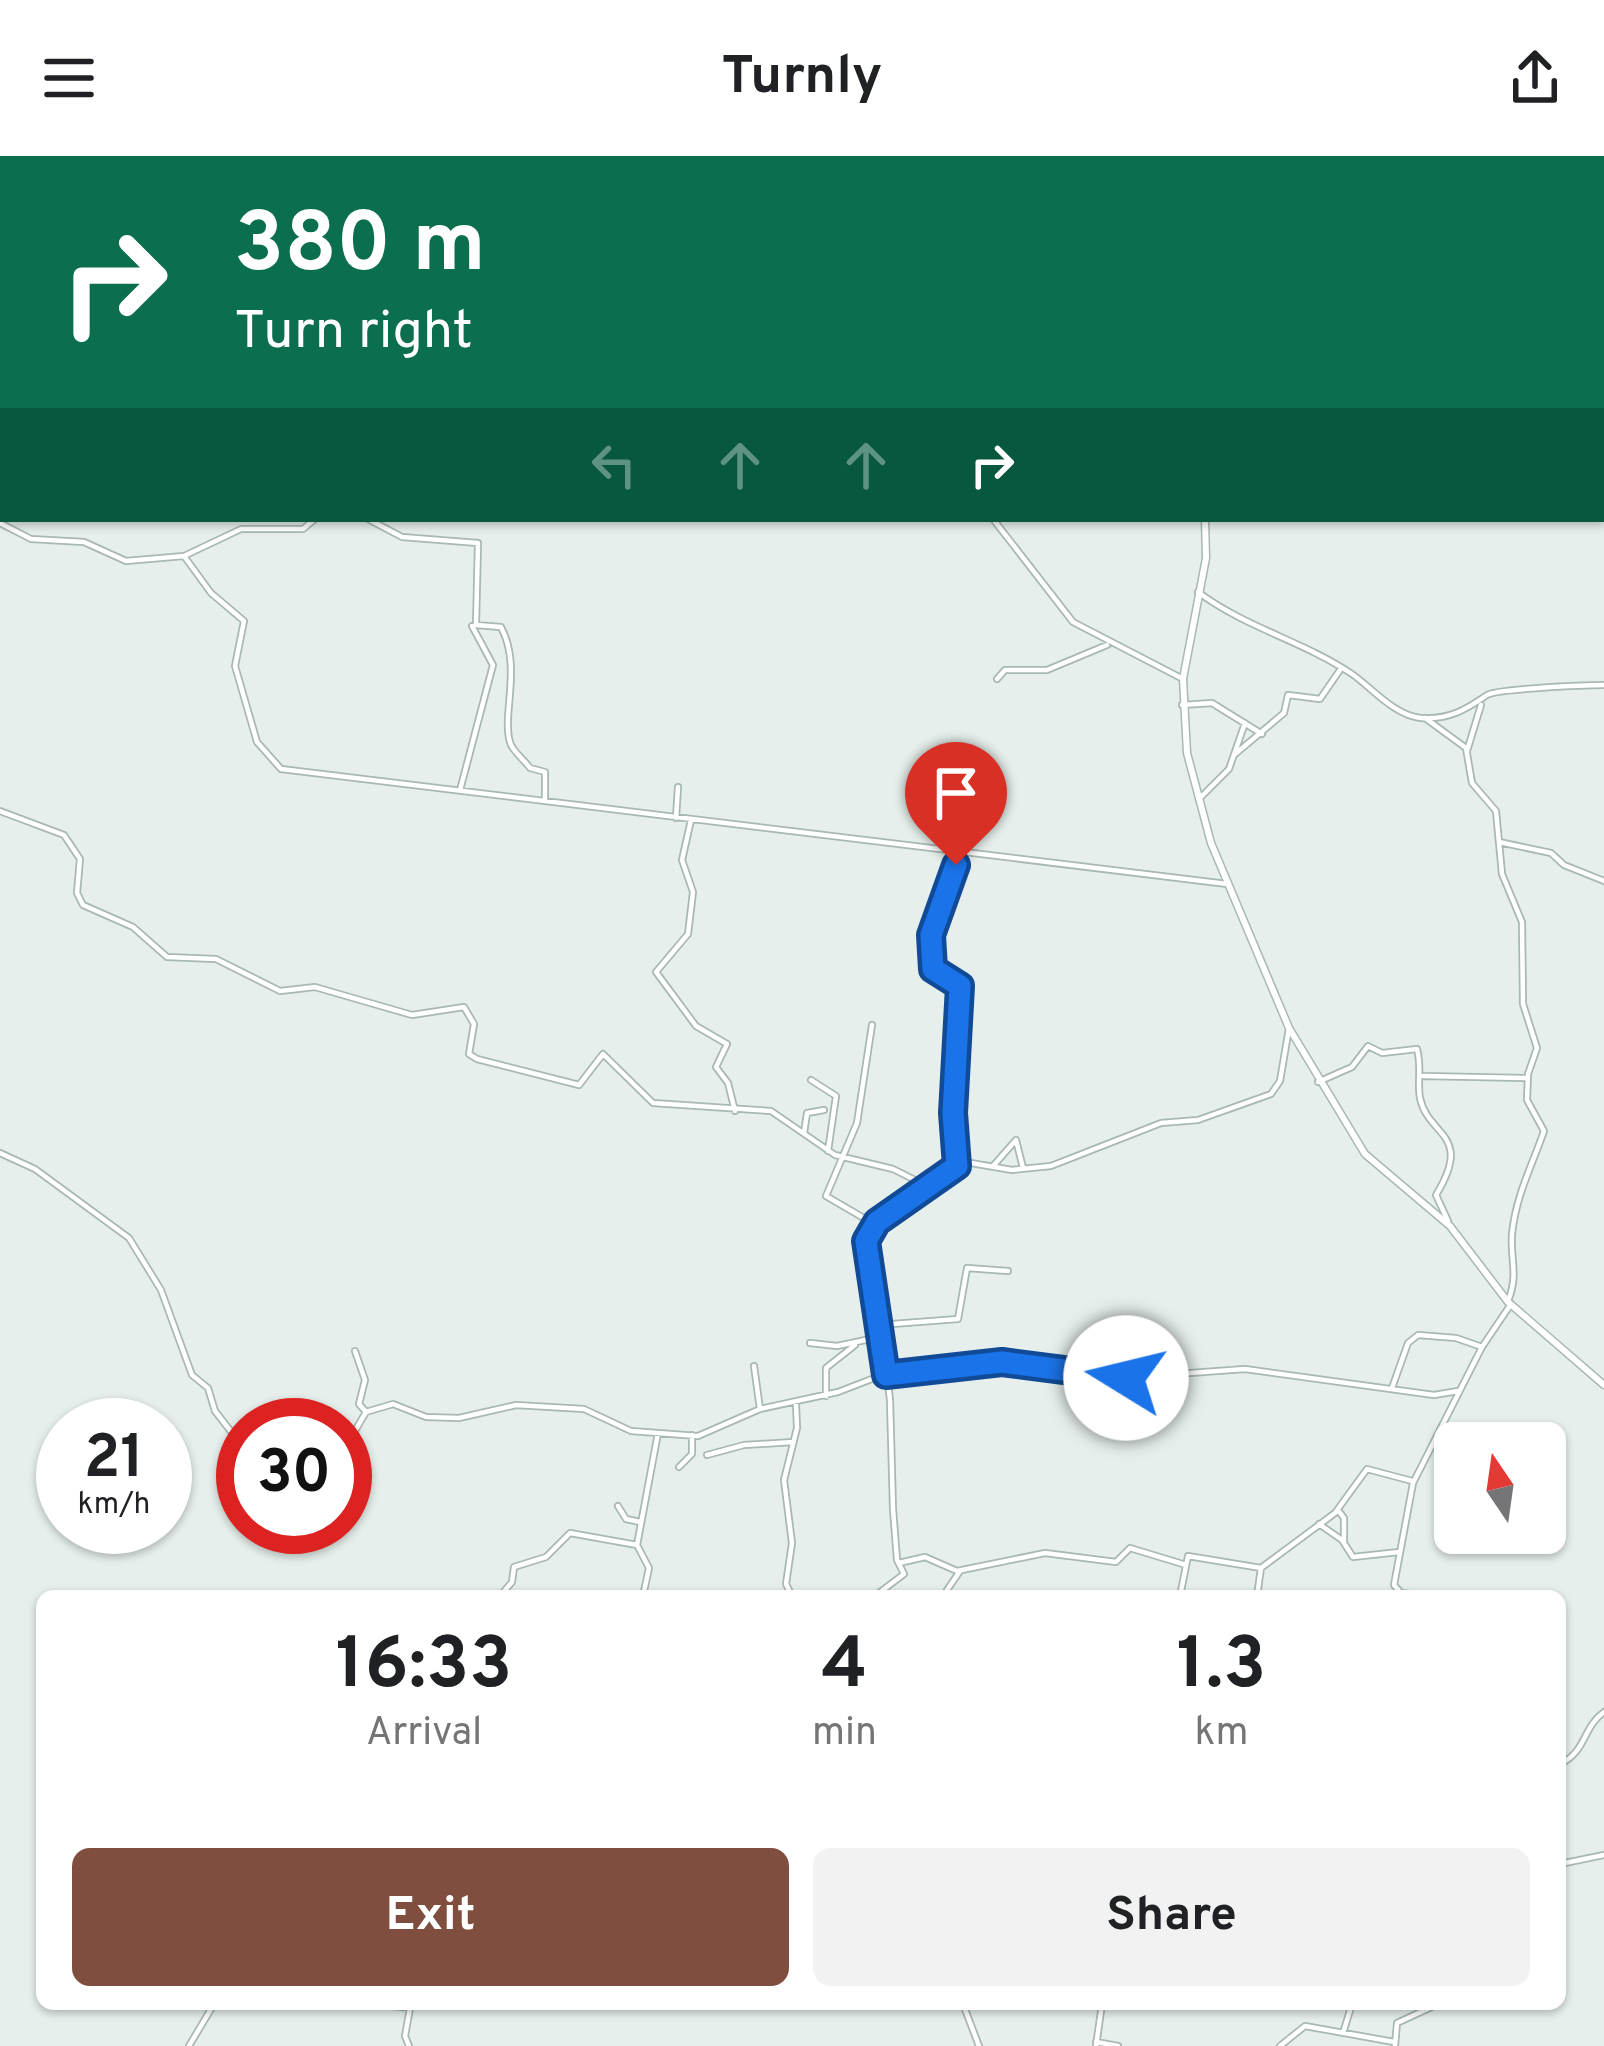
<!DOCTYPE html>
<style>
:root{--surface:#fff;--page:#f2f2f2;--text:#202124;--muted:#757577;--accent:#7f4e3f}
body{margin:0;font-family:Overpass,sans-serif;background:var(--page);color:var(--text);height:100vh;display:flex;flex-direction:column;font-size:45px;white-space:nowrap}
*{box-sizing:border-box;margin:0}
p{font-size:39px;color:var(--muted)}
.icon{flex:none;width:66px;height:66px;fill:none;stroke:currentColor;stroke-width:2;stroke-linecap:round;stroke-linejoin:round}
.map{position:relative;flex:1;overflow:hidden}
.details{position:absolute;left:36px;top:1434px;width:1530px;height:420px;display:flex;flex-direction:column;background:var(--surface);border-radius:18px;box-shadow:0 3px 9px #0004}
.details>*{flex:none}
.hud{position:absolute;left:0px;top:0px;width:1605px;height:366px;box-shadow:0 3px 9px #0004;background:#0b6e4f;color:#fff;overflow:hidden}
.needle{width:78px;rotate:347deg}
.controls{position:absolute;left:1434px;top:1266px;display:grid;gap:24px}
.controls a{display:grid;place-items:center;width:132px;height:132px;border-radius:18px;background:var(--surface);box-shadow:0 3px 9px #0004;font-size:60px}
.speed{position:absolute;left:36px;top:1242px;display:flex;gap:24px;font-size:60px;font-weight:700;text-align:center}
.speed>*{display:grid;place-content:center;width:156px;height:156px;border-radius:50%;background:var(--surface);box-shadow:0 3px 9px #0004;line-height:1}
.speed small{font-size:30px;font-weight:400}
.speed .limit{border:18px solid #d22;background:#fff;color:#111}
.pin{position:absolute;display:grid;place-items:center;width:102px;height:102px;color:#fff;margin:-123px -51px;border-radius:50% 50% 50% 0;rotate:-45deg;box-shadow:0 0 12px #0007}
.pin .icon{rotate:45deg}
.me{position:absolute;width:132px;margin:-66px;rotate:279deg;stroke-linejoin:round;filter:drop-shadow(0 0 9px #0008)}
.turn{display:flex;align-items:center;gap:42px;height:252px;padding:0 36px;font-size:54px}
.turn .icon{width:156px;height:156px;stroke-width:2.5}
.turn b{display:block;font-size:84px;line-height:102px}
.lanes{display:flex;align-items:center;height:114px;padding:0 36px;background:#0003;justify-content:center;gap:60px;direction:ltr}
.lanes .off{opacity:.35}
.eta{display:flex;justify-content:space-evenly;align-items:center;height:204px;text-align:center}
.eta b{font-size:72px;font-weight:700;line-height:84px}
.action{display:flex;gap:24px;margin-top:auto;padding:24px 36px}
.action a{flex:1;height:138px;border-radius:18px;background:var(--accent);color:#fff;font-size:48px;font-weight:700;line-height:138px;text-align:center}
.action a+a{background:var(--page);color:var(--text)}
header{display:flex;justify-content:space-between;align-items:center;height:156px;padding:0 36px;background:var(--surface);font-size:54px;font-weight:700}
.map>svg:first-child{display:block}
</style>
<header><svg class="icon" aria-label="menu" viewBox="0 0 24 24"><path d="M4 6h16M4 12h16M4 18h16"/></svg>Turnly<svg class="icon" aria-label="share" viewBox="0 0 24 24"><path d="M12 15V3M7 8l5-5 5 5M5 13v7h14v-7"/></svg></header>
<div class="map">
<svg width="1604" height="1890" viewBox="0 0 1604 1890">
<rect width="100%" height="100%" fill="#e6efeb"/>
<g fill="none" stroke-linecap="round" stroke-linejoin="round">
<g stroke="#a8b8b2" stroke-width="8">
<path id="minor" d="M38 0 42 3
M1064 0 1066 3
M53 3 54 0
M1602 195H1604
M1602 225 1604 215
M368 363 402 381 478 387 476 469 501 471C523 512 500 562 511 589 515 597 525 605 530 612L545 616V645
M993 363 1073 466 1183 523
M0 367 31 383 84 386 126 405 184 400 241 373H303L315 363
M184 400 211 437 244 465 235 510 257 586 281 613 1227 728
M1198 436C1246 472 1303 485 1352 518 1372 532 1395 560 1421 562 1449 564 1467 553 1487 539 1495 533 1586 529 1604 529
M997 523 1005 514H1047L1107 489
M1182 549 1212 547 1262 578
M1425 562 1466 592 1472 627 1496 655 1502 718 1522 766 1523 848 1537 892 1528 918 1527 944 1544 975C1532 1010 1516 1039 1512 1078 1510 1104 1519 1118 1508 1145
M1467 595 1481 549
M1234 599 1284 557 1288 539 1320 543 1340 514
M460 634 493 509 472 470
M1199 643 1229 613 1245 567
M0 655 64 679 80 703 77 737 83 749 133 771 167 801 216 803 280 835 315 831 412 859 464 851 474 868 469 898 477 903 579 929 603 898 653 947 771 955 835 999 893 1013 925 1029
M676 662 678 631
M691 664 682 704 693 736 688 778 656 816 696 870 727 888 716 911 728 927 735 955
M1499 686 1551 697 1564 709 1604 725
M956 695 948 739 931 779 933 813 960 830 953 957 957 1009
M872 869 857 967 826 1040 874 1068
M1423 920 1525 922
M811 924 836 940 828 995
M1318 926 1352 911 1368 890 1382 897 1417 893C1422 911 1417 926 1420 942 1428 981 1474 977 1436 1039L1448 1065
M804 977 807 957 824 954
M0 997 35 1013 129 1082 161 1134 192 1219 208 1232 215 1255 243 1291
M994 1009 1016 984 1023 1012
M879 1169 958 1163 967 1112 1008 1115
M810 1187 837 1190 880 1181
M355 1195 365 1224 359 1248 366 1256
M754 1210 760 1253
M1392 1232 1408 1187 1418 1179 1456 1182 1482 1191
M826 1240V1212L855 1189
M345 1292 366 1256 393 1248 426 1261 459 1262 516 1249 584 1253 631 1275 698 1280 760 1253 838 1236 877 1221 1002 1206 1086 1213 1122 1222 1245 1213 1434 1239 1458 1235
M707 1299 744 1289 793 1286
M679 1311 692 1298V1279
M618 1350 626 1363 640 1366
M1338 1354 1344 1362V1387
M1319 1368 1342 1384 1353 1401 1399 1396
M899 1407 925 1401 957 1415 1045 1397 1116 1406 1130 1392 1186 1409
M500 1440 512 1426 514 1411 546 1401 570 1377 637 1389
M643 1440 649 1412 637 1389 658 1277
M792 1440 786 1428 792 1387 784 1324 797 1272 796 1248
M875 1440 904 1418 897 1404 893 1353 890 1244 877 1136 864 1095 872 1070 919 1032 965 1006 1012 1014 1051 1010 1161 967 1198 964 1271 938 1280 925 1289 872
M943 1440 960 1415
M1180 1440 1188 1400 1261 1412 1335 1357 1367 1313 1412 1325
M1257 1440 1261 1412
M1429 1440 1401 1437 1394 1429 1413 1327 1482 1191 1511 1148
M1560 1608C1587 1595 1582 1572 1604 1556
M1560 1708 1604 1699
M374 1848 410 1852 405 1880 409 1890
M963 1848 979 1890
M1343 1877 1352 1848
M1096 1886 1118 1890
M189 1890 214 1848
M1096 1890 1102 1848
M1280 1890 1305 1870 1394 1886
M1395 1890 1397 1867 1438 1848"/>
</g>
<g stroke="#a8b8b2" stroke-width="9">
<path id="tertiary" d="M1218 3V0
M1205 363 1206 402 1183 523 1187 597 1211 687 1289 872 1365 998 1450 1070 1508 1146 1604 1229"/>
</g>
<use href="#minor" stroke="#fff" stroke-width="4.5"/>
<use href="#tertiary" stroke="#fff" stroke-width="6"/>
</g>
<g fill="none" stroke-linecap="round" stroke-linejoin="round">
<g stroke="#114b97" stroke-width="30">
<path id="route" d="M956 709 931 779 933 813 960 830 953 957 957 1010 877 1066 866 1085 886 1219 1002 1206 1126 1222"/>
</g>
<use href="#route" stroke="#1a73e8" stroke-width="21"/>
</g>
</svg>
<div class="controls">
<a><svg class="needle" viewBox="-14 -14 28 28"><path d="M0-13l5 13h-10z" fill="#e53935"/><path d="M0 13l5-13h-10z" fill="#757577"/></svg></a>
</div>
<div class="speed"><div>21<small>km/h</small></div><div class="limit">30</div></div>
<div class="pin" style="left:956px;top:709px;background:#d93025"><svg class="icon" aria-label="arrive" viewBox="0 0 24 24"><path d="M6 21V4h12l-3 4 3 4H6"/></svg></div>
<svg class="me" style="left:1126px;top:1222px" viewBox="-20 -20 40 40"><circle r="19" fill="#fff"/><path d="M0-13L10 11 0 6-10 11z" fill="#1a73e8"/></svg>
<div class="hud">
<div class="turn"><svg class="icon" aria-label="right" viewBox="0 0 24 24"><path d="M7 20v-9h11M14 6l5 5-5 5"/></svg><div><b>380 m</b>Turn right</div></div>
<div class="lanes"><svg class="icon off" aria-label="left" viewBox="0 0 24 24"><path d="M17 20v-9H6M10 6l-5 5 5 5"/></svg><svg class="icon off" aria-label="ahead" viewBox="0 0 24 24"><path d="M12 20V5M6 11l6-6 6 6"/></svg><svg class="icon off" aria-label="ahead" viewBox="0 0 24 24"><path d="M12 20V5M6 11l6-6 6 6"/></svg><svg class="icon" aria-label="right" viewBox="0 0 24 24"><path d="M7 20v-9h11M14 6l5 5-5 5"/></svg></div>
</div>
<section class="details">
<div class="eta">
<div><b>16:33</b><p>Arrival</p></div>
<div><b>4</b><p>min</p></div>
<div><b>1.3</b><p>km</p></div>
</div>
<div class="action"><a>Exit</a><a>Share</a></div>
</section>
</div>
